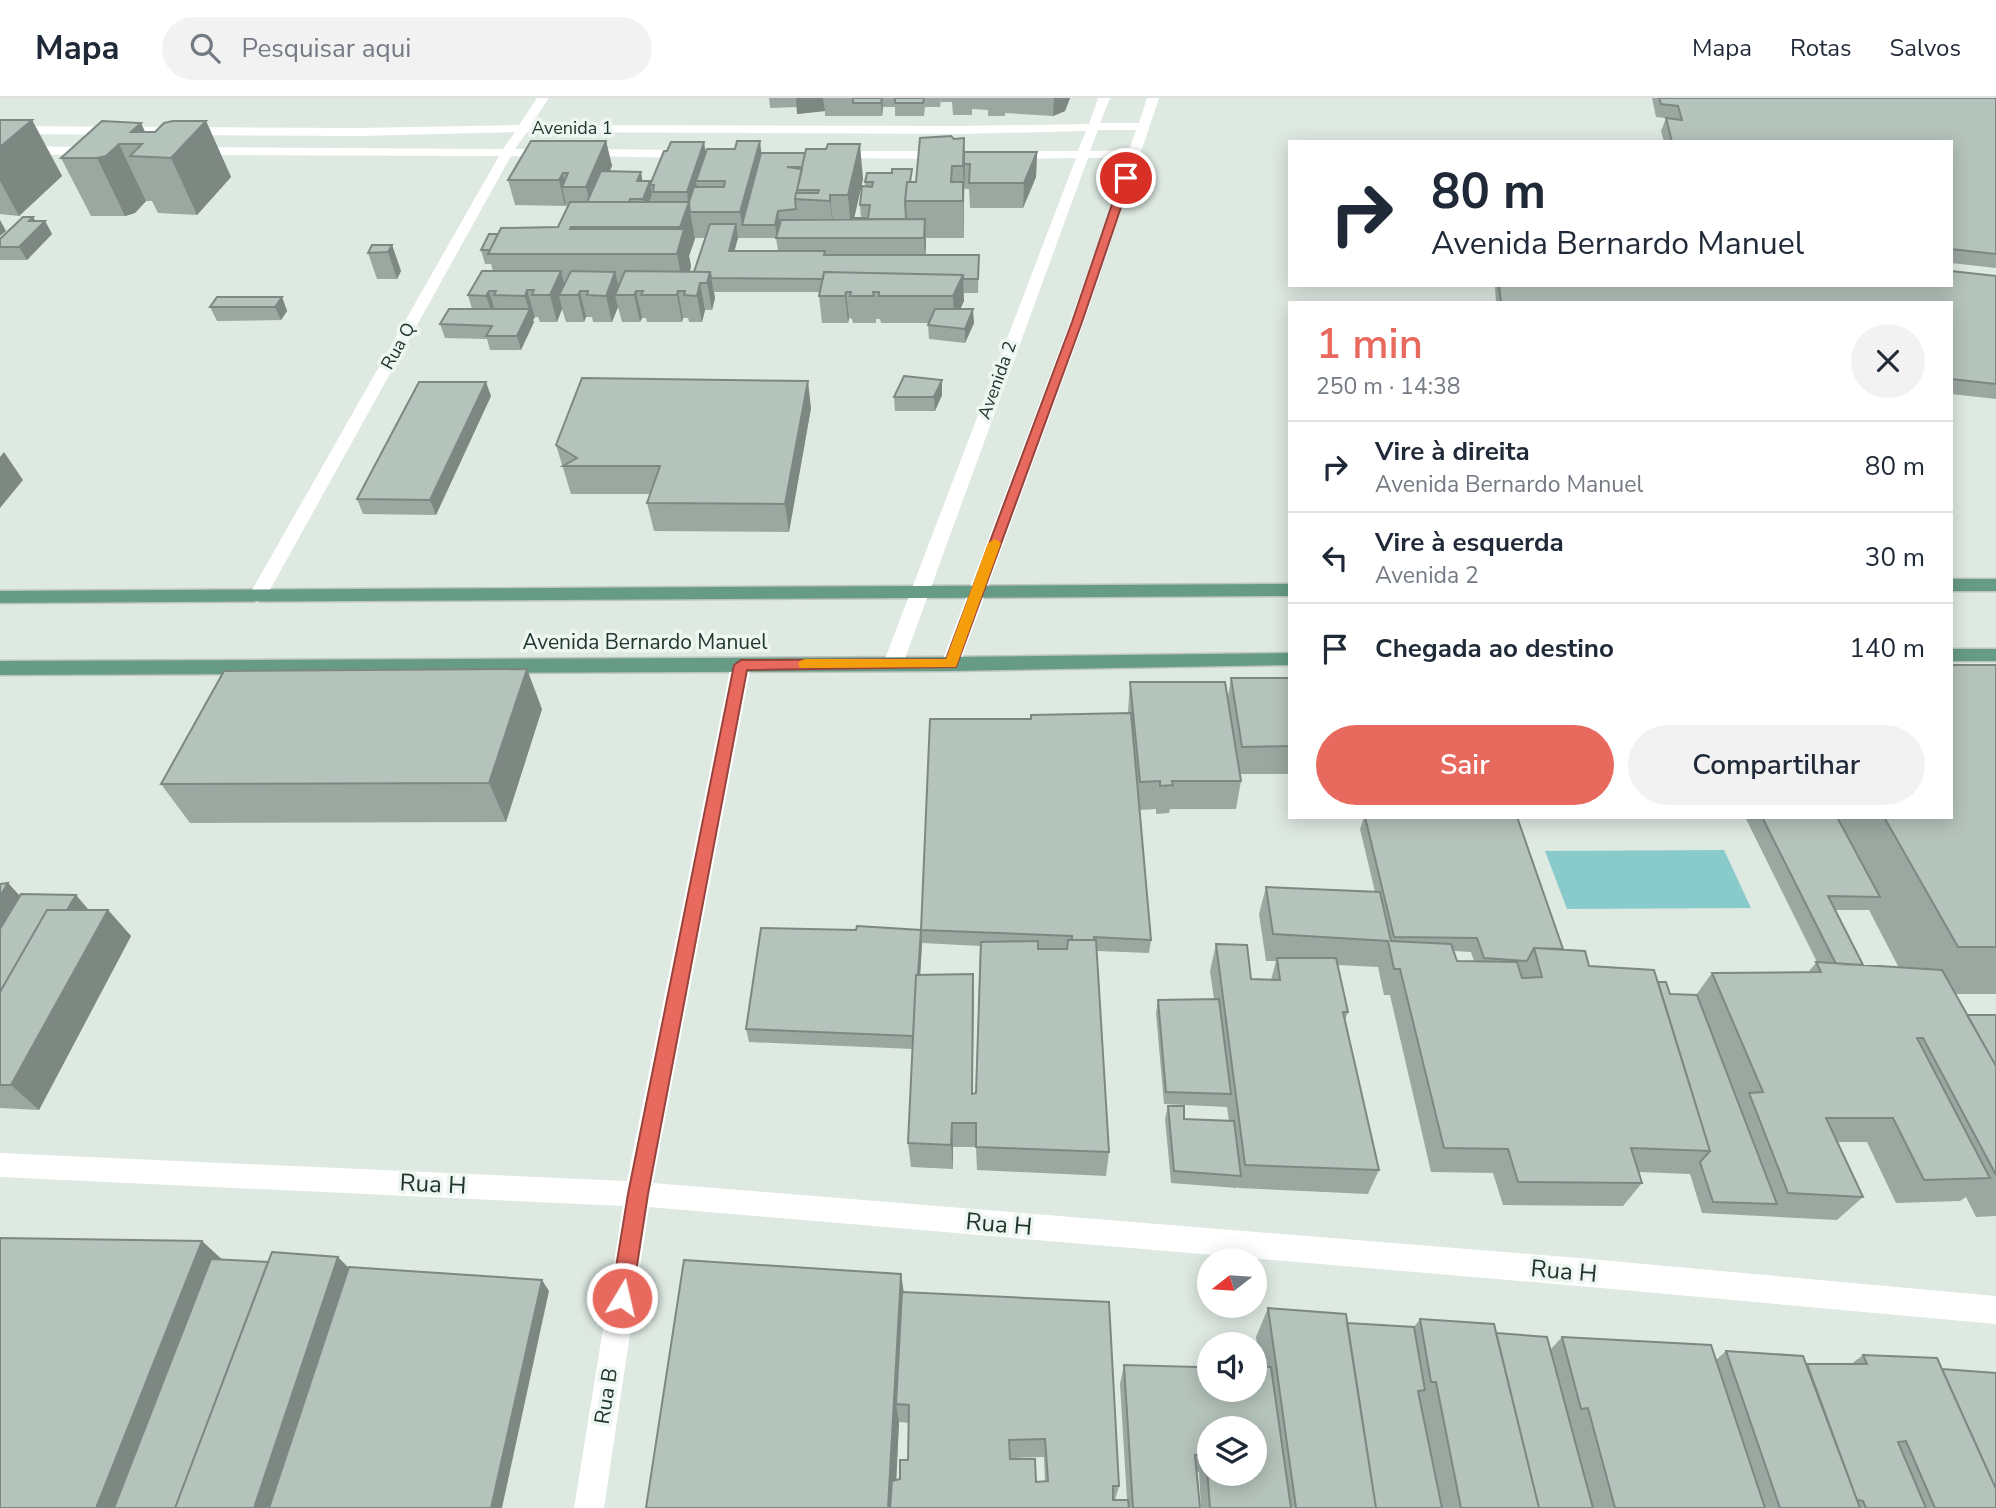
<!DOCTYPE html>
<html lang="pt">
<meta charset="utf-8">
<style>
:root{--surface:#fff;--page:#f2f2f3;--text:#1f2937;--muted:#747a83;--line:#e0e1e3;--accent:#e8695d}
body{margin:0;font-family:"Nunito Sans",sans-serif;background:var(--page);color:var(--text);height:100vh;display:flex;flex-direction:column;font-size:26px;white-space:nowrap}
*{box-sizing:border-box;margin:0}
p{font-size:23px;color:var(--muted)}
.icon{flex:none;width:38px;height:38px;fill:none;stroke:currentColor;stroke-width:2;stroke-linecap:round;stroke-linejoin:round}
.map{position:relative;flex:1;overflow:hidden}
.sheet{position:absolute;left:1288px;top:203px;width:665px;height:518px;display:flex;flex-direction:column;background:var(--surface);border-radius:0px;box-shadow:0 4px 18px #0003}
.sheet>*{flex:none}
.banner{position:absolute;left:1288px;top:42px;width:665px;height:147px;border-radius:0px;box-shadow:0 4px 18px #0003;background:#fff;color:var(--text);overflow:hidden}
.needle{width:46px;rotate:253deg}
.fabs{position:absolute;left:1197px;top:1150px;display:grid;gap:14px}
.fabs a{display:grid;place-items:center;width:70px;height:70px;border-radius:50%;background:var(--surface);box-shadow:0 4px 18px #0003;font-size:35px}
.pin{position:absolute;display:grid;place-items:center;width:60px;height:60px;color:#fff;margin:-30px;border:4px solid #fff;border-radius:50%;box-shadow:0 2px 7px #0007}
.me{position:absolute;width:77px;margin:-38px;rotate:9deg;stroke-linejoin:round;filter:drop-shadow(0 0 5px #0008)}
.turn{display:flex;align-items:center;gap:24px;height:147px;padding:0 28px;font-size:32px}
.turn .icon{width:91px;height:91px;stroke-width:2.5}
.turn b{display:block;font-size:49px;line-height:60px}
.round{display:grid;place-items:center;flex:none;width:74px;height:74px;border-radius:37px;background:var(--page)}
.head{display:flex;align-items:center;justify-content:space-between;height:119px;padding:0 28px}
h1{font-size:42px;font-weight:600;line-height:52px;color:var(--accent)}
.button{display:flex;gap:14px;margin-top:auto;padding:14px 28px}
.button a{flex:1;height:80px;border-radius:42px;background:var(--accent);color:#fff;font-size:28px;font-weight:600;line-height:80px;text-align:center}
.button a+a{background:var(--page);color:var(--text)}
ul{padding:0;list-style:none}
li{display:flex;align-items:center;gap:21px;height:91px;padding:0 28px;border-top:2px solid var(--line)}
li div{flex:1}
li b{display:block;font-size:26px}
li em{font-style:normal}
header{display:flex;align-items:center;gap:42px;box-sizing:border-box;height:98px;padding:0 35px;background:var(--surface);border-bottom:2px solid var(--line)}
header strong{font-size:33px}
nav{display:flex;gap:38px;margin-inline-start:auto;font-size:24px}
.search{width:490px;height:63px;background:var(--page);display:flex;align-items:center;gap:18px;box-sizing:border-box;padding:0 24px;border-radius:38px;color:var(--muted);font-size:26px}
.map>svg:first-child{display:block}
</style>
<header>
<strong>Mapa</strong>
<div class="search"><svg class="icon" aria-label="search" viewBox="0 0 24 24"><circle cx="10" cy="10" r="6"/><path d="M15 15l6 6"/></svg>Pesquisar aqui</div>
<nav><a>Mapa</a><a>Rotas</a><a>Salvos</a></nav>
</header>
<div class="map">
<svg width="1996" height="1410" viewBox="0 0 1996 1410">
<rect width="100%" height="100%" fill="#dee9e2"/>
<path fill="#89cbcb" d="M1724 752 1751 810 1567 811 1545 753Z"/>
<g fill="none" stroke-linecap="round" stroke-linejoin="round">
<g stroke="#bcc3c0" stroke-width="3">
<path id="primary" d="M1951 481H1996V493H1951Z
M1290 486V498L0 505V493Z
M1951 551H1996V563H1951Z
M1290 555V567L951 573 0 577V563L951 559Z"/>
</g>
<path fill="#fff" fill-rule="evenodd" d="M537 0H549L531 27 960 28 1089 26 1098 0H1110L1100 25H1139L1147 0H1159L1084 224 958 571H944L941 566 1070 224 1127 60H1088L903 566 900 571H886L883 566 1076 60 1010 61 1004 57 1010 53H1078L1086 33 960 36 527 34 515 51H551L557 55 551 59 511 58 266 499 257 505 248 499 499 58 191 57 185 53 191 49 503 51 515 34 359 38 0 36V28L359 30 519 27ZM1098 32H1136L1129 52 1090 53Z
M0 48 96 49 102 53 96 57 0 56Z
M583 51 691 52 697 56 691 60 579 58 577 55Z
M835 53H946L952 57 946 61 831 60 829 57Z
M741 560 748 562 751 567 653 1085 1579 1160 1996 1198V1226L1579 1188 649 1109 604 1410H574L623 1108 0 1079V1055L627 1083 731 567 734 562Z"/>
<use href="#primary" fill="#669c85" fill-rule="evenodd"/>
</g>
<path fill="#9ba8a1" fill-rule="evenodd" d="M769 0H941L940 9H925L924 18H895V9H883L882 18H825V13L797 16V9L770 10Z
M941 0H1070L1065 13 1053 18 1005 15V18H988V12L972 11V17H953L952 4H941Z
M1652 0H1996V170L1951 165V44H1664L1661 33 1666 20 1674 21 1656 19Z
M0 22H32L62 78 19 118 0 116Z
M206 23 231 79 197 117 158 115 152 103H146L135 115 125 118H91L61 60 155 34Z
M964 40V54H1037L1036 79 1023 110H970L969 91H965L964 89V140H926L925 157H979L978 195H963L964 203 960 211 974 225 965 245 929 241 928 227 930 225H881L880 221H876V225H853L852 221 849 220 848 225H822L819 198 820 194H714L715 200 712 212H705L702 224H689L688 220H683L682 224H647L646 220H642L640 224H622L618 209 612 224H593L592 219H586L584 224H566L562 211 557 224H540L538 219H535L533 222 534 224 521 252H490L487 241 445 240 440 226 472 211 468 197 493 173 491 166H485L481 152 498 136 558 129 567 110 566 106 565 108 515 107 508 82 606 43 612 68 609 73 643 83 650 87 706 54 761 55 863 81 854 120H861L860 107 865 89V84H916L954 41ZM695 140H705L694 174H690L691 168 689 158ZM738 140H776L778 153H734Z
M33 119 35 123H45L52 136 27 162H0V141Z
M392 147 401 173 397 181H377L368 155Z
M1996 178V301L1951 296V205H1496L1495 187H1951Z
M282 199 287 213 281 222 217 223 210 209Z
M942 282V297L935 313H895L894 299Z
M491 298 436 417 363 416 357 401Z
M811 310 789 434 654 433 647 405 651 396H571L556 347Z
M1996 567V896H1955L1967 917H1996V1118L1976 1119 1966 1099 1960 1103 1896 1105 1867 1044H1837L1863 1099 1837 1122 1702 1115 1690 1076 1639 1074 1642 1085 1623 1108 1503 1107 1493 1075 1431 1074 1390 897H1384L1378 869 1337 867 1348 914 1345 922 1379 1072 1368 1096 1238 1090 1237 1088V1090L1171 1085 1165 1021 1168 1008 1184 1021 1229 1023 1227 1009 1164 1006 1156 915 1158 902 1214 901 1210 873 1216 846 1251 881 1271 882 1276 863H1266L1259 816 1266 789 1375 794 1360 731 1364 719H1517L1563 851 1589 868 1658 884 1670 896 1696 897 1712 875 1808 874 1817 864 1745 719H1951ZM1835 812H1869L1899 870 1863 867ZM1454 853 1471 854 1474 863H1457Z
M1231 580H1290V676H1240L1241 683 1236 711H1170L1169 715 1156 716V711L1139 712 1151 842 1149 855 1097 853 1109 1054 1106 1078 977 1072 976 1049H953V1071L911 1069 908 1045 913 951 749 944 746 931 856 832H921L1031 621 1128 615 1130 584 1228 599ZM922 845 980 848 976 995 973 996V876L920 877Z
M542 611 506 724 190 725 161 686Z
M8 785 20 799 76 797 87 812H108L131 838 39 1012 0 1010V786Z
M901 1176 904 1194 1119 1388 1115 1402H1127L1120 1286 1124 1267 1198 1269 1199 1266 1260 1268 1256 1239 1268 1210 1347 1225 1414 1229 1420 1221 1496 1235 1551 1251 1562 1239 1716 1262 1726 1253 1807 1266H1851L1863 1257 1942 1271 1996 1410H1201L1199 1374H1197L1200 1410H646ZM899 1324 909 1325 908 1362 900 1381 896 1382ZM1044 1359 1045 1384H1036L1010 1361V1360Z"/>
<path fill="#7e8883" d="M796 0H823L825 13 797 16Z
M882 0 883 9 882 18 881 5Z
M1054 0H1070L1065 13 1053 18Z
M32 22 62 78 19 118 0 83V49Z
M206 23 231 79 197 117 171 60Z
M141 25 157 59 142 46 131 34Z
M964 40 965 66 964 104 963 68Z
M606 43 612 68 592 114 586 89Z
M760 43 763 68 742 127 740 114Z
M704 44 710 79 696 83 700 108 690 114 695 141 689 158 691 168 684 194 677 156 682 140 680 129 688 105 687 94Z
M119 46 146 103 135 115 125 118 97 60Z
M860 46 863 81 851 134 848 97Z
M1037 54 1036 79 1023 110 1024 85Z
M641 74 643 86 637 83Z
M563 75 566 89H562L566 106 565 108 559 82Z
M650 83 652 97 645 114 643 101Z
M963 84 964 120V140L963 103Z
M830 97 834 134V140L830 103Z
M778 113 780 126 777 140 775 127Z
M33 119 39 129 45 123 52 136 27 162 19 149 29 123Z
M925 121 926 147 925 166 924 140Z
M0 122 6 133 0 138Z
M736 126 738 140 731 166 729 153Z
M392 147 401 173 397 181 388 154Z
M561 173 567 197H559L562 211 557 224 550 197Z
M615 174 621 197H615L618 209 612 224 606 198Z
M710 174 715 200 712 212 707 185Z
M963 177 964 203 954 225 953 198Z
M700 185 705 212 702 224 697 198Z
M527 192 535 219 533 222 534 224 521 252 517 238 529 213 525 198Z
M489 193 497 219 495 224 486 198Z
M580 193 586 219 584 224 578 197Z
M636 193 642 220 640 224 634 197Z
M678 193 683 220 682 224 677 197Z
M846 194 849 220 848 225 845 198Z
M282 199 287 213 281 222 275 209Z
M973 211 974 225 965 245V231Z
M942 282V297L935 313 934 299Z
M808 283 811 310 789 434 785 406Z
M486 284 491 298 436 417 430 402Z
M4 354 23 382 0 410V359Z
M527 571 542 611 506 724 489 685Z
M8 785 33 812 0 867V798Z
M76 797 88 811 0 968V930Z
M108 812 131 838 39 1012 11 987Z
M921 832 922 845 916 951 915 938Z
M973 876 974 902 972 1020V996Z
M952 1025 953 1049V1071L951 1047Z
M202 1143 226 1165 133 1410H96Z
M338 1159 359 1180 285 1410H254Z
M901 1176 905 1207 896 1306 899 1324 895 1410H888Z
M542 1182 549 1193 502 1410H491Z"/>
<path fill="#b4c3bb" stroke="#7e8883" stroke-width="2" fill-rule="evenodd" d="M853 0H882L881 5H853Z
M895 0H924L923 5H895Z
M1659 0H1996V156L1951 151V44H1672L1666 20 1682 22 1678 8 1661 6Z
M0 22H32L0 49Z
M102 23 141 25 131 34H155L164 25 173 23H206L171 60 130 58 142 46H119L106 58 97 60H61Z
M951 38 954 41 964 40 963 68H952L951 84H963V103H905L907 84H916L920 40Z
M531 43H606L586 89H562L568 75H563L559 82H508Z
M737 43H760L740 114H690L689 104 694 89H724L725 83H696L707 51H735Z
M671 44H704L687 94H653L654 87H650L664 53H667Z
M828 46H860L848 97H830V103L795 101 796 95H818L819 92H797L806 51H826Z
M964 54H1037L1024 85H969L970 66H964Z
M761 55H805L802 69H787L802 71 797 92V95H796L795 101 796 111 778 113 775 127H742Z
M892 71H912L910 84H907L905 103 906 121H854V120H868L870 107H860L862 88 872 89 873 84H865L867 75H892Z
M601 73 641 74 637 83H650L643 101H630L629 104H587Z
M570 104H689L680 129H571L570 131H684L677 156H488L501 130 558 129Z
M23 119H33L29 123H45L19 149H0V141Z
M925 121 924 140H776L781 122Z
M710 126H736L729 153H825L824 157H979L978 181H963V177L824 174 823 181 711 180 710 174H694Z
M489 136H498L490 152H481Z
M372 147H392L388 154 368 155Z
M482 173H561L550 197H532L534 192H527L525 198 494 197 496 193H489L486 198 468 197Z
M571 173 615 174 606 198 587 197 588 193H580L578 197H559Z
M625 173 710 174 707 185H700L697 198 684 197 685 193H678L677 197H641L643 193H636L634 197H615Z
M1951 173 1996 178V286L1951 281V205H1501L1499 187H1951Z
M824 174 963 177 953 198H879V194H873L874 198H850L851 194H846L845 198H819Z
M217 199H282L275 209H210Z
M449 211H530L517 238H486L492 228 440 226Z
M935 211H973L965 231 928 227Z
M904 278 942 282 934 299H894Z
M582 280 808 283 785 406 647 405 660 368H563L577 360 556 347Z
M419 284H486L430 402 357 401Z
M1951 567H1996V849H1958L1884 719H1951Z
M527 571 489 685 161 686 224 573Z
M1231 580H1290V648L1242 649Z
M1130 584H1225L1241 683H1172L1173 687 1160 688V683L1140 684Z
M1131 615 1151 842 1094 839V842H1072V838L921 832 930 621H1031V617Z
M1365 719H1517L1563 851 1534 850 1527 863 1484 860 1477 840 1394 839Z
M1762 719H1837L1880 799 1828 798 1863 867 1836 866Z
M8 785 0 798V786Z
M1266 789 1380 794 1391 843 1451 846 1457 863 1517 864 1522 880 1542 879 1534 850 1585 853 1589 868 1654 872 1710 1053 1631 1050 1642 1085 1518 1084 1508 1051 1444 1050 1400 871H1394L1388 843 1273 836Z
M21 796 76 797 67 812H47L0 894V831Z
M47 812H108L11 987H0V894Z
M857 828 921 832 918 877H916L913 938 746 931 761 830 856 832Z
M1068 842H1096L1109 1054 976 1049V1025H952L951 1047 908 1045 916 877 973 876 972 996 976 995 981 844 1038 843V851H1067Z
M1216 846 1247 847 1251 881 1280 882 1277 860H1336L1348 914H1343L1379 1072 1245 1067Z
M1816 864 1942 872 1996 968V1077L1923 940H1917L1990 1080 1924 1082 1893 1020H1826L1863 1099 1788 1095 1749 995 1763 994 1712 875 1821 874Z
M1658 884H1666L1670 896 1697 897 1777 1106 1713 1104 1700 1064 1710 1053Z
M1219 901 1231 996 1166 994 1158 902Z
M1967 917H1996V968Z
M1168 1008H1184V1021L1234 1023 1241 1078 1174 1073Z
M0 1140 202 1143 96 1410H0Z
M272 1154 338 1159 254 1410H175Z
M211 1161 268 1164 175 1410H114Z
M684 1162 901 1176 888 1410H646Z
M349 1169 542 1182 491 1410H269Z
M902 1194 1109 1204 1119 1388H1113V1402H1128L1129 1410H890L892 1383 900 1381V1362H908L909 1307 896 1306ZM1045 1341 1048 1383 1036 1384 1035 1361H1010L1009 1342Z
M1268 1210 1346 1216 1376 1410H1296Z
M1420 1221 1494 1226 1539 1410H1461L1436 1284H1431Z
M1347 1225 1414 1229 1425 1292 1418 1293 1442 1410H1376Z
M1496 1235 1547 1239 1593 1410H1539Z
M1562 1239 1711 1247 1765 1410H1615L1588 1310 1581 1311Z
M1726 1253 1803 1258 1860 1410H1780Z
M1863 1257 1937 1260 1996 1391V1410H1935L1906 1343 1898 1344 1926 1410H1866L1863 1403 1857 1402 1807 1266H1867Z
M1199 1266H1209V1292H1255V1268L1271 1269 1291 1410H1210L1206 1357H1195L1200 1410H1133L1124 1267 1198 1269ZM1209 1330H1255V1376H1209Z
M1942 1271 1996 1275V1391Z"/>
<path fill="#e8695d" stroke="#97443c" stroke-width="2" d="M1126 77 1131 80 1082 224 956 569 747 572 648 1096 632 1200 629 1208 622 1211 614 1208 611 1200 628 1096 734 567 741 562 946 561 1072 224 1121 80Z"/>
<path fill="#f59e0b" d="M995 441 1001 445 956 569 800 570 798 566 800 563 805 561H946L988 445Z"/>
<g text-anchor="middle" stroke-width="7" stroke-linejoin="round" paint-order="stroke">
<g font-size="18" fill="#21372e" stroke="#eef6f1">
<text x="572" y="36">Avenida 1</text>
<text transform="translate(398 248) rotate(-61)" y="6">Rua Q</text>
<text transform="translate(997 282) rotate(-70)" y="6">Avenida 2</text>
</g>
<g font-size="21" fill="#21372e" stroke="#eef6f1">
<text x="645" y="551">Avenida Bernardo Manuel</text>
<text transform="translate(606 1298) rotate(-81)" y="7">Rua B</text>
</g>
<g font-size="24" fill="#21372e" stroke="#eef6f1">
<text transform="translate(433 1086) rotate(3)" y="8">Rua H</text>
<text transform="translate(999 1126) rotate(5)" y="8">Rua H</text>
<text transform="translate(1564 1173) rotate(5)" y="8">Rua H</text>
</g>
</g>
</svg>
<div class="fabs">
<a><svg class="needle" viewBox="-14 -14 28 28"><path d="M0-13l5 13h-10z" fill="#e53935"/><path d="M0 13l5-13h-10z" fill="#747a83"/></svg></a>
<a><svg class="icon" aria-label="sound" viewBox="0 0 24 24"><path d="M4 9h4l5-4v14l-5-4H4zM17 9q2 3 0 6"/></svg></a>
<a><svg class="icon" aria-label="layers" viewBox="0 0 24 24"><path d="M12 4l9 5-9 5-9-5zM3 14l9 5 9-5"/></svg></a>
</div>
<div class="pin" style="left:1126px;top:80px;background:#d93025"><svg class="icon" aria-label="arrive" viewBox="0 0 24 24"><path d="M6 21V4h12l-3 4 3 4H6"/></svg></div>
<svg class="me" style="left:622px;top:1200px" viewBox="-20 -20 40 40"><circle r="17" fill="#e8695d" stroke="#fff" stroke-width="3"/><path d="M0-11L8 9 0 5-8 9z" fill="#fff"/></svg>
<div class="banner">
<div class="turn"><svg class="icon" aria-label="right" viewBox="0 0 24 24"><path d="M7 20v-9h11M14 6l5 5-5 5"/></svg><div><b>80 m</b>Avenida Bernardo Manuel</div></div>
</div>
<section class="sheet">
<div class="head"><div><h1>1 min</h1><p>250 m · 14:38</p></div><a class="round"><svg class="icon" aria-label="close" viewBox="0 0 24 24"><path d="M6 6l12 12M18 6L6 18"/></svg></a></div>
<ul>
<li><svg class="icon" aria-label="right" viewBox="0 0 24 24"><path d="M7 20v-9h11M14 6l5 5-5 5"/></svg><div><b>Vire à direita</b><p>Avenida Bernardo Manuel</p></div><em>80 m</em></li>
<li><svg class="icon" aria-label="left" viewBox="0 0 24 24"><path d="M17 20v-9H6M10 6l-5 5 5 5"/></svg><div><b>Vire à esquerda</b><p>Avenida 2</p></div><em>30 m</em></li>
<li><svg class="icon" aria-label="arrive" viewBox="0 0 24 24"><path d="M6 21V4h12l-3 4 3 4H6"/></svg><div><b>Chegada ao destino</b></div><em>140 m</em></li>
</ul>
<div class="button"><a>Sair</a><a>Compartilhar</a></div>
</section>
</div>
